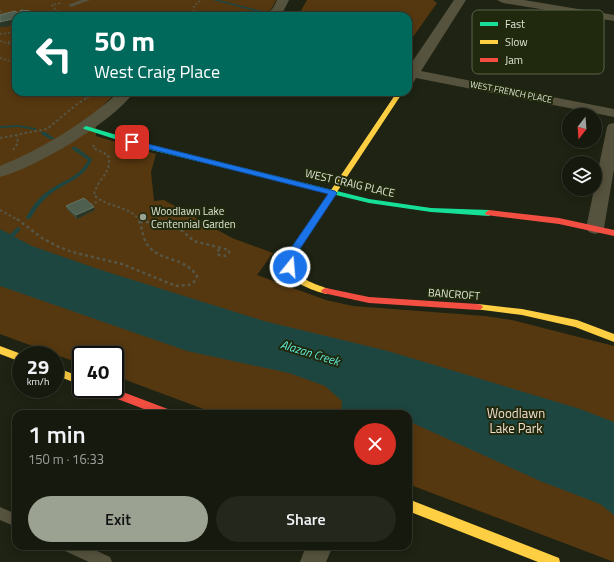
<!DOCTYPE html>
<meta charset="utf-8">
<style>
:root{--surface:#161a0e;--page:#23271c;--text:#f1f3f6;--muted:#9ea19e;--line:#35382e;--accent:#9ca292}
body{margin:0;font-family:"Titillium Web",sans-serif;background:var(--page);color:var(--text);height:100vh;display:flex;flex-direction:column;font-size:15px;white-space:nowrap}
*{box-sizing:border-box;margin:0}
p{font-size:13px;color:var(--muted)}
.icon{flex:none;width:22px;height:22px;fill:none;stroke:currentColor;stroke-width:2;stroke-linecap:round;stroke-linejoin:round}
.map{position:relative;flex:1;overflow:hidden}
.side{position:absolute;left:12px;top:410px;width:400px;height:140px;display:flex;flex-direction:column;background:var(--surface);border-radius:12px;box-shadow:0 2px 10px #0003,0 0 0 1px var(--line)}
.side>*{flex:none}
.banner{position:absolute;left:12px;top:12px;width:400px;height:84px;border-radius:12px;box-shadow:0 2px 10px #0003,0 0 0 1px var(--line);background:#00695c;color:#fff;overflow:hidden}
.needle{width:26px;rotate:197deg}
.tools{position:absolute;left:562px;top:108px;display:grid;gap:8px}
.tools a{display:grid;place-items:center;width:40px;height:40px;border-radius:50%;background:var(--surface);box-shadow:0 2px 10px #0003,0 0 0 1px var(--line);font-size:20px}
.speed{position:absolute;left:12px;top:346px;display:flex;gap:8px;font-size:20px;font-weight:700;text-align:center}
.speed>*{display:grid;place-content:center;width:52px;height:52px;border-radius:50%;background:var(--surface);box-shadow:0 2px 10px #0003,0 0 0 1px var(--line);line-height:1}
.speed small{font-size:10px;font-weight:400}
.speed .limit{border:2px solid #111;border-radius:6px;background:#fff;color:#111}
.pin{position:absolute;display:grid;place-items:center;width:34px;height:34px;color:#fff;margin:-17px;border-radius:8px;box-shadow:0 2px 6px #0006}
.me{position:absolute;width:44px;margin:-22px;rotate:17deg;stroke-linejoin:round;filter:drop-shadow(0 0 3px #0008)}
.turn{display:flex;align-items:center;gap:14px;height:84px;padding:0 16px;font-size:18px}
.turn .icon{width:52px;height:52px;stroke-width:2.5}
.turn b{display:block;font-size:28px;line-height:34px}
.round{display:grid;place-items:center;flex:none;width:42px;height:42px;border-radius:21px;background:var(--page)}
.overview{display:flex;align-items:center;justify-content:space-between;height:68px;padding:0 16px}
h1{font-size:24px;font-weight:600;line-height:30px}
.button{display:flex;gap:8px;margin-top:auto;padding:8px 16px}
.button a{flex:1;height:46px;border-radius:24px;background:var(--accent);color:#111;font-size:16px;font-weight:600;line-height:46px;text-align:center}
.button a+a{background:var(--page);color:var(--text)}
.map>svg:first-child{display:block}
</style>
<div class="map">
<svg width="614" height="562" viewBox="0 0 614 562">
<rect width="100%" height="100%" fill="#1e2313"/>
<path fill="#563810" d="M0 0H276L272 8 264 16H16V92H117L96 112V136L156 154 151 172 154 201 164 200 232 238 273 253 257 275 326 300 353 306 485 316 512 320 614 346V562L408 484V414H217L115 376V355H81V364L0 334Z
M307 0H433L437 3 408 44V16H298Z"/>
<path fill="#1e4640" d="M0 229 32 246 98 269 264 321 388 351 580 409 614 422V515L600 504 540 481 408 421V414H341L342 401 325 386 289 373 187 351 0 286Z"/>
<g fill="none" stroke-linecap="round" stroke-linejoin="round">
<path fill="#1e4640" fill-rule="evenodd" d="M213 0H219L269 13 267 14Z
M18 125 35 128 37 129 35 130 18 127 0 128V126Z
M41 132H45L54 138V139H50L41 134Z
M72 147H76L92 159V160C82 180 68 181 52 193 42 200 36 209 30 219H26V218C31 208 38 198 48 191 63 180 79 178 88 160L72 149Z
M18 227 21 229 20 230 2 250 0 251V246L16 228Z"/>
<path stroke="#565646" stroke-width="1.5" stroke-dasharray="2 2" stroke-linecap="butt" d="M60 3 52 5 60 16
M0 11 6 16
M28 12 48 16
M45 14 58 11
M194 16V6L201 0
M0 34 16 32
M0 41 16 46
M8 42H16
M0 58 10 61 16 58
M87 98 96 92"/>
<path stroke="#565646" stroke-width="2" stroke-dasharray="2.5 2.5" stroke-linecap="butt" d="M0 138 47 129 76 105 88 97
M94 145 93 148 108 155C113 174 97 178 94 195 107 208 129 205 139 220
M13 150 18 143 17 136
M90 205 99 201
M0 210 18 220"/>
<path stroke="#565646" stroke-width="2.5" stroke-dasharray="3 3" stroke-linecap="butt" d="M17 219 42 238 57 246 72 252 122 264 176 286 189 285 194 282 197 276C184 257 164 262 150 248 142 240 143 228 138 219
M140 222H152L180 229 194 241 229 250V253L225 256 219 255 217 252 220 248"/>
<path fill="#55523d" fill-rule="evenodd" d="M81 0H90L71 7 68 5Z
M0 507 16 514V527L0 520Z
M63 546H86L110 557 112 562H89L65 551Z"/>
<path fill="#55523d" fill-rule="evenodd" d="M277 0H289L284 10 278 16H265L273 8Z
M454 0H466L421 71 614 109V117L416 78 413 83 408 84V68Z
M497 0H524L614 15V21L503 3Z
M119 92H134C113 122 35 168 0 177V166C44 148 83 124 119 92Z
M614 123V169L604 228 601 232 595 234 589 232 586 228 607 127 609 124Z
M306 546H333L326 562H300Z"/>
<path fill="#16e098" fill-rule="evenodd" d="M86 126 144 143 369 199 431 208 489 210 493 213 489 216 431 212 369 203 139 147 84 129 83 128Z"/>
<path fill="#ffcf43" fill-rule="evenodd" d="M397 92H403L298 251 294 267C299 280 318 285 329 289L331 291 326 294C314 291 287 282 286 266 285 261 288 256 290 251Z
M478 304 522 309 577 320 614 334V342L575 327 522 315 475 309 473 307 475 305Z
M0 346 24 355H21V362L0 354Z
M55 367 81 377V385L55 375Z
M408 499 559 558 560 562H538L408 511Z"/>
<path fill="#f24e42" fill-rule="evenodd" d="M489 210 559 218 614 230V236L559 224 486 215 485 213Z
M326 288 369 297 478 304 481 305 483 307 481 309 478 310 369 303 323 293 321 291 323 289Z
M98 389H115L173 411 174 414H157L99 392Z"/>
</g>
<path fill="#3c4e3e" d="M66 206 95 210 77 219 67 209Z"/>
<path fill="#293626" d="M30 11 31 16H22Z
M16 18V24L5 27H0V22Z
M94 207 95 210 77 219 76 215Z"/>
<path fill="#4e5e4f" stroke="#657464" d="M21 10 30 11 22 16H16V18L0 22V15L15 11 18 13Z
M84 198 94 207 76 215 66 206Z"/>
<path fill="#1a73e8" stroke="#114b97" d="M132 140 335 191 337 193 298 252 294 267 290 270 286 267 289 251 328 194 130 144 129 142Z"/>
<circle fill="#9ca292" stroke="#20290d" stroke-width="1.5" cx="143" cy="217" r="4"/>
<g text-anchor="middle" stroke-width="4" stroke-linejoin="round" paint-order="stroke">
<g font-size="9" fill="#e0e7d6" stroke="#20290d">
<text transform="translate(511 92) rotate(11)" y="3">WEST FRENCH PLACE</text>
</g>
<g font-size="11" fill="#e0e7d6" stroke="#20290d">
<text transform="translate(350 183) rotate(13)" y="4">WEST CRAIG PLACE</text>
<text transform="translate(454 294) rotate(4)" y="4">BANCROFT</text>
</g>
<g font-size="11" fill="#e0e7d6" stroke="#20290d" text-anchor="start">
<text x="151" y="215">Woodlawn Lake<tspan x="151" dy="13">Centennial Garden</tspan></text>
</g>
<g font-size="12" font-style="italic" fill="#60eddc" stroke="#20290d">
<text transform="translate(310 353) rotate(17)" y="4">Alazan Creek</text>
</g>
<g font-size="13" fill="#f1decd" stroke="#20290d">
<text x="516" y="418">Woodlawn<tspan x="516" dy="15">Lake Park</tspan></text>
</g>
</g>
<rect x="472" y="10" width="132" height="64" rx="6" fill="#20290d" stroke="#5a6249" stroke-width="1"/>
<rect x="480" y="22" width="18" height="4" fill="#16e098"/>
<rect x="480" y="40" width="18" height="4" fill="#ffcf43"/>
<rect x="480" y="58" width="18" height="4" fill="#f24e42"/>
<g font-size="11" fill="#e0e7d6">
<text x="505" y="28">Fast</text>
<text x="505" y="46">Slow</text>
<text x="505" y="64">Jam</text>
</g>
</svg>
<div class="tools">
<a><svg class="needle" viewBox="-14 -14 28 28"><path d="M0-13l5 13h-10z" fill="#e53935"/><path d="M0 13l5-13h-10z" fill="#9ea19e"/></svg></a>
<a><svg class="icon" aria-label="layers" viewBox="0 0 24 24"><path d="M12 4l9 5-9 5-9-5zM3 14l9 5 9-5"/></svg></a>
</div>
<div class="speed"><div>29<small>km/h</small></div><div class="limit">40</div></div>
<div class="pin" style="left:132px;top:142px;background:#d93025"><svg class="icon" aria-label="arrive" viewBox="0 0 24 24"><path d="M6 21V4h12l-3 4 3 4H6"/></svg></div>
<svg class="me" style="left:290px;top:267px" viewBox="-20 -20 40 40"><circle r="17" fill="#1a73e8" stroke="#fff" stroke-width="3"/><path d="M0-11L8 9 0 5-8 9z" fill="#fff"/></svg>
<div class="banner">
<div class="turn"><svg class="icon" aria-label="left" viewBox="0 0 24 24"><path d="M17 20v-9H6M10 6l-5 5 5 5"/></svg><div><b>50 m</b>West Craig Place</div></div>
</div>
<section class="side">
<div class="overview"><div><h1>1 min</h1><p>150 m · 16:33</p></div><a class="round" style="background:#d93025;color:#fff"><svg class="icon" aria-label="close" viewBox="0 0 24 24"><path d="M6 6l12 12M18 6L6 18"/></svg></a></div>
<div class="button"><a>Exit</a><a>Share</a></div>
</section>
</div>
